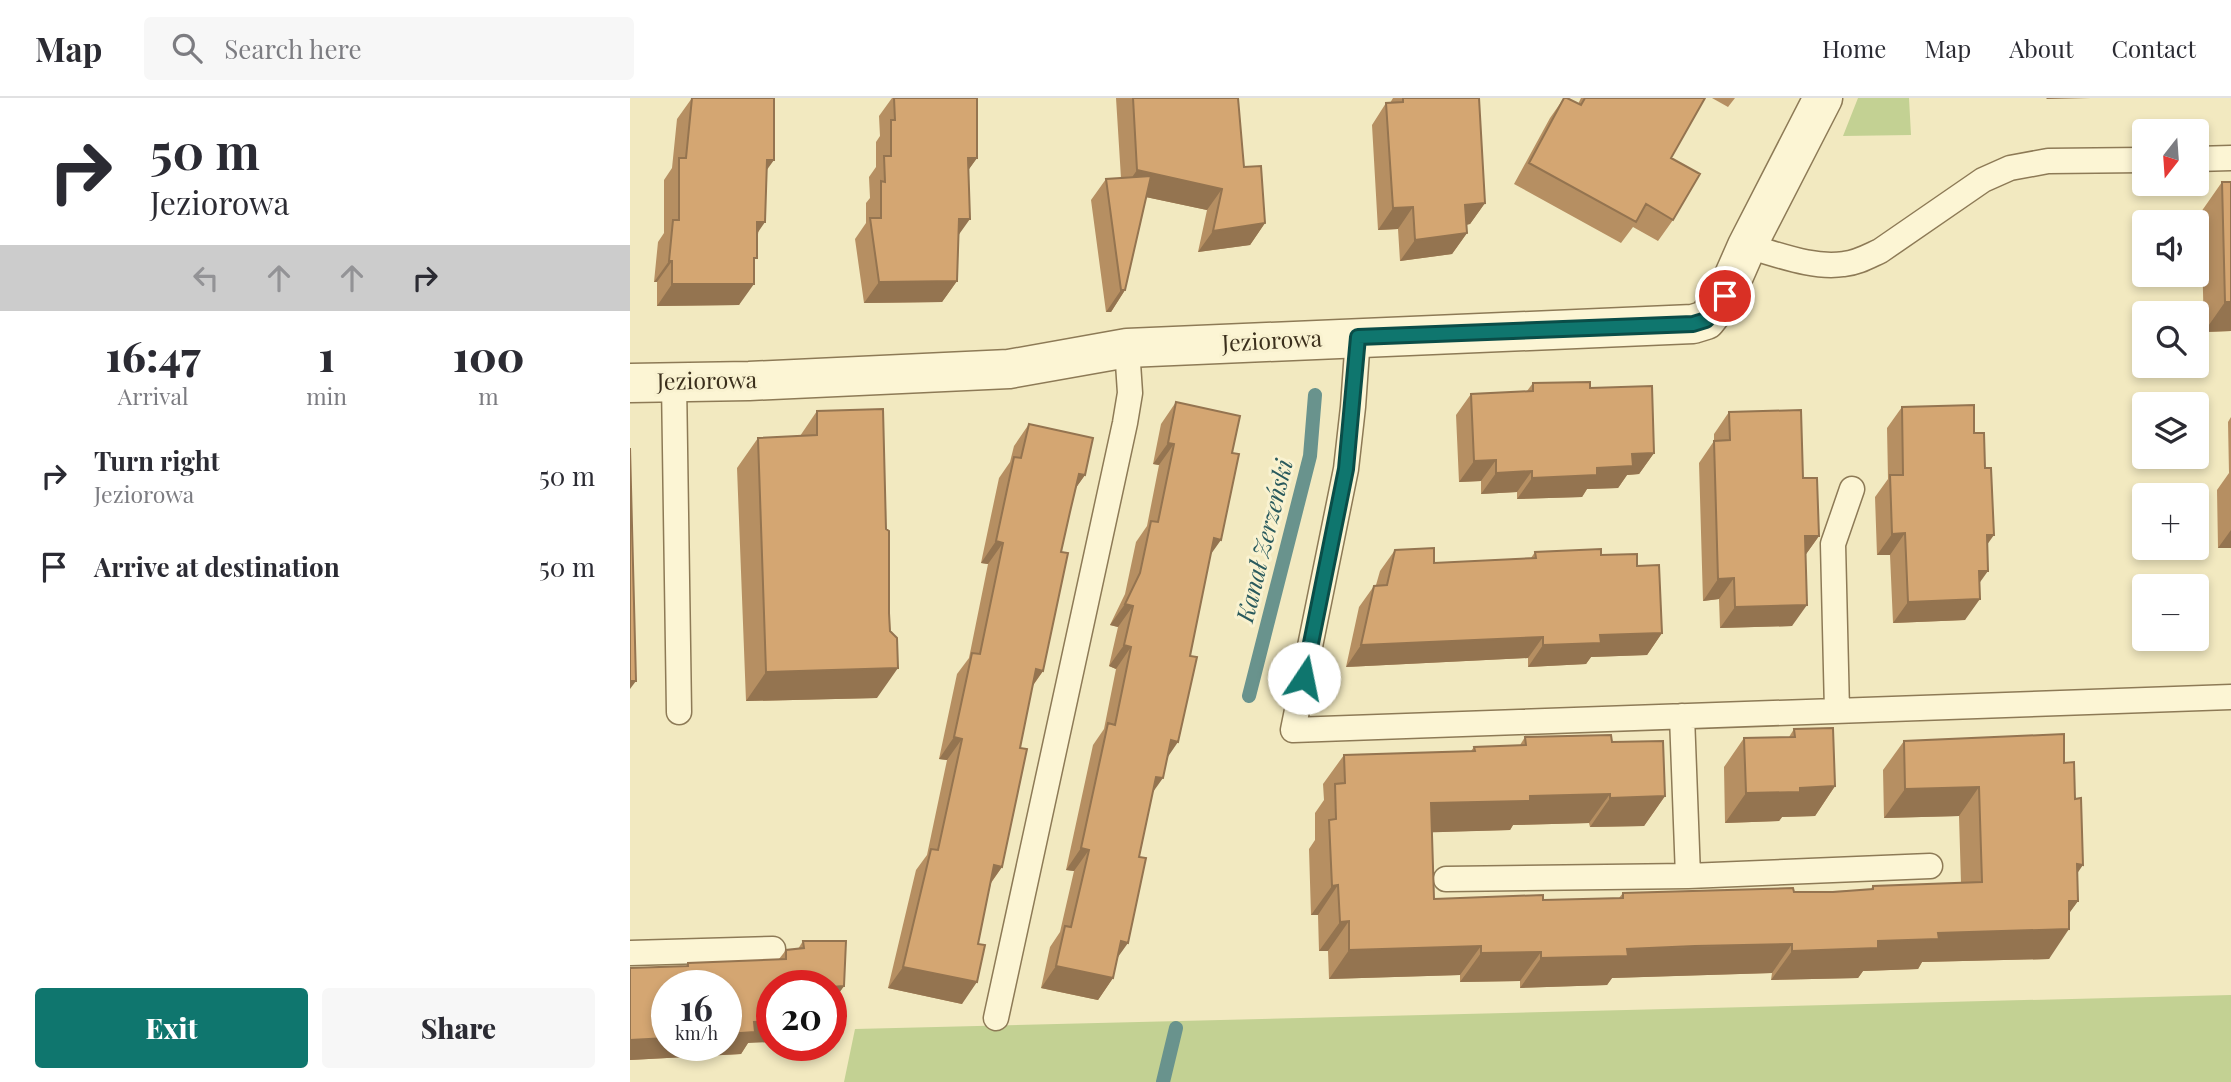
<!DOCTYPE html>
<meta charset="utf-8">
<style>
:root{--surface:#fff;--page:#f7f7f7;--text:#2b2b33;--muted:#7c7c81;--line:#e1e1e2;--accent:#0f766e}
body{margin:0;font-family:"Playfair Display",serif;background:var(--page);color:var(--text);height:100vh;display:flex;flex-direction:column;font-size:26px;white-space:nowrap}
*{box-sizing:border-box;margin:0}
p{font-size:23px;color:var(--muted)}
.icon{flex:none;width:38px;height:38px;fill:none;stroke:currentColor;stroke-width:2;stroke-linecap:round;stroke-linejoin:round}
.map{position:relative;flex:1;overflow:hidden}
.sheet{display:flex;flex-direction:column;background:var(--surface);width:630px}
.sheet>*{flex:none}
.hud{background:#fff;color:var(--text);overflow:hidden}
.needle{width:46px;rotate:197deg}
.fabs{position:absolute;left:1502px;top:21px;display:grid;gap:14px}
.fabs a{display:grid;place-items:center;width:77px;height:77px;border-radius:7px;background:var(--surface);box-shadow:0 4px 10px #0003;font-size:35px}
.speed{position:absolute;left:21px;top:872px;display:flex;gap:14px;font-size:35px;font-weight:700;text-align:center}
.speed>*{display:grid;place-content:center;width:91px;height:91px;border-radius:50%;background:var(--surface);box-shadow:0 4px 10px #0003;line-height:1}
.speed small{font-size:18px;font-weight:400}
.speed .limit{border:10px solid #d22;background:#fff;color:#111}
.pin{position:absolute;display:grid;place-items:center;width:60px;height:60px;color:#fff;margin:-30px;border:4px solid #fff;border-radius:50%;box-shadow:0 2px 7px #0007}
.me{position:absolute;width:77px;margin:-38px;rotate:11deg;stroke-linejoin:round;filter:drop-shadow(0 0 5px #0008)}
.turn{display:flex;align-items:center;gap:24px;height:147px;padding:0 35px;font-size:32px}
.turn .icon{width:91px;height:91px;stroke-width:2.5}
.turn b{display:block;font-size:49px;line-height:60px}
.lanes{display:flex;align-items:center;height:66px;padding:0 35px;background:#0003;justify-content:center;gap:35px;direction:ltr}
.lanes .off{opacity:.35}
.eta{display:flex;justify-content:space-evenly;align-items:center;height:119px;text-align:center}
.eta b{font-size:42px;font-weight:800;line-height:49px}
.cta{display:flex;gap:14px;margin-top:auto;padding:14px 35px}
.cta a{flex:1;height:80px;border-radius:7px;background:var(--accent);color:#fff;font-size:28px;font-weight:800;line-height:80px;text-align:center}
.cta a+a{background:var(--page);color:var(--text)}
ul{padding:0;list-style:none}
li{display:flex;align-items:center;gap:21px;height:91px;padding:0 35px}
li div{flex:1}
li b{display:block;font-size:26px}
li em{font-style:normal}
header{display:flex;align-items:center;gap:42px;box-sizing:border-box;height:98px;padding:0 35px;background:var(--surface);border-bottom:2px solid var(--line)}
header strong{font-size:33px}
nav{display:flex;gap:38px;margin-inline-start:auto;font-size:24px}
.search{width:490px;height:63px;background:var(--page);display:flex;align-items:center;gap:18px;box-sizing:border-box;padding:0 24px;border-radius:7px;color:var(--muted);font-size:26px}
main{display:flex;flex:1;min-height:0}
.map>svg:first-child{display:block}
</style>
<header>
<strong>Map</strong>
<div class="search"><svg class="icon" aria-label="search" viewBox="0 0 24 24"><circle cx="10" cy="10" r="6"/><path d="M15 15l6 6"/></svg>Search here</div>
<nav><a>Home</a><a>Map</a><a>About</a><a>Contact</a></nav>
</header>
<main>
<section class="sheet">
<div class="hud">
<div class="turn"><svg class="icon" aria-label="right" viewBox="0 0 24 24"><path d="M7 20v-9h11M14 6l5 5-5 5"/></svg><div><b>50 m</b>Jeziorowa</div></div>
<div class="lanes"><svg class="icon off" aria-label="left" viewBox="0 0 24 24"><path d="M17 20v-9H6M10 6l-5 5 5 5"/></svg><svg class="icon off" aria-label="ahead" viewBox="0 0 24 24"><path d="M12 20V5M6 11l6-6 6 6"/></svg><svg class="icon off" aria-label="ahead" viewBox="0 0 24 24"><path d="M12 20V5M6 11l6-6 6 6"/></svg><svg class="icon" aria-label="right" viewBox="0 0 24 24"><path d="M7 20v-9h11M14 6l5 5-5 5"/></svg></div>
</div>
<div class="eta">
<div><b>16:47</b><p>Arrival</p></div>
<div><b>1</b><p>min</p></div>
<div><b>100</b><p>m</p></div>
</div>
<ul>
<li><svg class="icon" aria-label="right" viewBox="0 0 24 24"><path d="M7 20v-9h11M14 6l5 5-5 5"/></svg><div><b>Turn right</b><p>Jeziorowa</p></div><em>50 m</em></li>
<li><svg class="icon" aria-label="arrive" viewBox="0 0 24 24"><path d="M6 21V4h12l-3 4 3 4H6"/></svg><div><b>Arrive at destination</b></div><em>50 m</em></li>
</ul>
<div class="cta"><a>Exit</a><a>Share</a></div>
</section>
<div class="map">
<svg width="1601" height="984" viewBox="0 0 1601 984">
<rect width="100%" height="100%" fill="#f2e9c0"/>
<path fill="#c3d193" d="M1228 0H1279L1281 37 1213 38Z
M1601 897V984H214L225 931Z"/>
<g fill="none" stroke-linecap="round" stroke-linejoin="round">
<path stroke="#69938d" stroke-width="14" d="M619 598 680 358 685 297
M533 984 546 930"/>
<g stroke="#8d7a56" stroke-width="27">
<path id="service" d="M1566 61 1601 60
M1117 148C1147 156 1183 171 1214 166 1227 165 1239 158 1250 153L1353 82 1380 70 1418 63 1514 62
M728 239 723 309 716 371 663 632 1601 599
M44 284 49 614
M1207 613 1203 446 1222 391
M1052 618 1058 778
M816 781 1058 778 1300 768
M0 855 143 851
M366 920 495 325 500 295 497 250"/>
</g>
<g stroke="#8d7a56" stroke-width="41">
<path id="minor" d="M0 285 119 283 379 271 497 250 1063 226 1076 222 1095 198 1117 148 1193 0"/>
</g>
<use href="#service" stroke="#fcf5d4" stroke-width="24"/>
<use href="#minor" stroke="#fcf5d4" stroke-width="38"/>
</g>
<path fill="#b68f62" d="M62 0 137 72 124 165 109 207 27 208V184H24L28 144 34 135V82L42 70 47 21Z
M262 0H347V60L338 72 329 137 327 183 312 204 234 205 225 141 236 125V105L240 100 239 79 246 69V44L250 38 249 18Z
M486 0H608L614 69 635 125 620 147 568 154 577 112 516 99 495 192 481 214H476L461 102 476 81 491 80Z
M763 0H849L855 105 840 126 837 127V135L822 156 770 163 768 131 748 132 742 27 756 5H760Z
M934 0 948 6 951 0H1075L1041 60 1043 122 1028 143 1003 129 991 145 884 86 920 20Z
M1082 0H1105L1098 9Z
M1592 84 1601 233 1574 234 1571 114Z
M903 285 960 290 1024 355 1009 376 997 377 988 390 957 391 952 399 887 401V394L851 396V383L829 384 826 317 841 296 897 293Z
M546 304 580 457 537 660 522 696 483 880 468 902 411 890 420 849 430 834 444 773 436 772 463 647 474 631 486 571 479 568 488 529 480 527 495 496 506 444 517 428 529 367 523 366 531 326Z
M1272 309 1344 335 1357 446 1349 485 1335 522 1263 525 1260 457H1247L1245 399 1258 381 1257 330Z
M187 313 247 600 116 603 107 370 128 340 170 338Z
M1099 314 1173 380 1189 438 1176 456 1162 528 1090 530 1089 501 1073 503 1069 365 1084 343V336Z
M1601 319V450H1588L1587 392 1599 375 1598 324Z
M399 326 455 377 445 391 431 454 413 573 402 589 390 650 372 769 361 785 332 906 258 890 286 772 297 757 317 662 309 661 327 576 339 560 358 466 351 465 369 380 380 364 384 348Z
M765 452 804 465 901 460 905 454 971 457 1007 468 1032 535 1017 557 961 559 956 566 898 569V560L716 569 729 509 744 488 746 487 750 473Z
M1164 631 1205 688 1185 718 1152 719 1149 723 1095 725 1094 669 1114 640 1159 639Z
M895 639 982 644 1035 698 1014 728 960 729 959 725 883 727 880 732 801 734 804 801 913 802 989 800 993 795 1164 794 1240 792 1243 788 1331 785 1329 718 1254 720 1253 672 1274 643 1434 665 1447 776 1448 803 1439 815 1419 861 1292 864 1288 871 1233 873 1228 880 1141 882 1142 875 1044 878 982 880 977 887 890 890V883L830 884V877L699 881 698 853H689L688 817H681L679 751 685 742V715L694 702 693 686 714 657 841 653 844 649 890 647Z
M173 843 214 888 201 906V887L118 945 111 956 0 962V870L56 868 58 865 149 861 156 852 168 851Z"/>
<path fill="#947450" d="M1417 0H1461L1416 1Z
M338 60H347L332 81Z
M137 62H144L129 83Z
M507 72 592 91 577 112 492 94Z
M855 105 840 126 820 128 835 107Z
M783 109 768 131 748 132 763 110Z
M329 121H340L325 142Z
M127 124H135L120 146Z
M635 125 620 147 568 154 583 133Z
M837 135 822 156 770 163 785 142Z
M39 163H42L27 184H24Z
M327 183 312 204 234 205 249 184Z
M42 186H124L109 207 27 208Z
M491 192H495L481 214H476Z
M1595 204H1601V233L1574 234Z
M538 345 544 346 529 367 523 366Z
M1024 355 1009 376 997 377 988 390 957 391 952 399 887 401 902 380 967 370 1002 356Z
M866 362 851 383 829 384 844 363Z
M902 373 887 394 851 396 866 375Z
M449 376 455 377 440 398Z
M1601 432V450H1588Z
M1275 435 1260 457H1247L1262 436Z
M1357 437H1364L1349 458Z
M1175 438H1189L1174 459Z
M584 440 591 442 576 463Z
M366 443 373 445 358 466 351 465Z
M1349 473H1358L1343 494Z
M1104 480 1089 501 1073 503 1088 481Z
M1350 501 1335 522 1263 525 1278 504Z
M495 506 503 508 488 529 480 527Z
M1177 507 1162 528 1090 530 1105 509Z
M1032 535 1017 557 961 559 956 566 898 569 913 547 970 537Z
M913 539 898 560 716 569 731 547Z
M494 547 501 549 486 571 479 568Z
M268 570 247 600 116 603 136 574Z
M406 571 413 573 398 594Z
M0 583H6L0 591Z
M324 639 332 641 317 662 309 661Z
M541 642 548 644 533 666Z
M526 679 533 680 518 701Z
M1205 688 1185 718 1152 719 1149 723 1095 725 1116 695 1170 690Z
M1349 689 1329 718 1254 720 1275 691Z
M980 696 959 725 883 727 880 732 780 735 801 705 900 698Z
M1035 698 1014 728 960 729 980 700Z
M451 750 459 752 444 773 436 772Z
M1447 766 1453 767 1433 796Z
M364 767 372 769 357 790Z
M708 787 688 817H681L702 788Z
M1439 803H1448L1427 832 1439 831 1419 861 1292 864 1288 871 1233 873 1228 880 1141 882 1162 853 1248 843Z
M719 823 698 853H689L710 824Z
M491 843 498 845 483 866Z
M1162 846 1142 875 982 880 977 887 890 890 911 860 997 851Z
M851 848 830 877 699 881 719 852Z
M911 854 890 883 830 884 851 855Z
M426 868 483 880 468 902 411 890Z
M273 869 347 884 332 906 258 890Z
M214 888 201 906V889Z
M142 923V944L118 945 111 956 0 962V942L37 940V947H96V936L124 924Z"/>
<path fill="#d4a672" stroke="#947450" stroke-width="2" d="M62 0H144V62H137L135 124H127V160H124V186H42V163H39L43 122H49V60H56Z
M264 0H347V60H338L340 121H329L327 183 249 184 240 120H251V83L255 84 254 58H261V22H265Z
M503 0H608L614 69 631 68 635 125 583 133 592 91 507 72Z
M773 0H849L855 105 835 107 837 135 785 142 783 109 763 110 756 5 773 4Z
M934 0H937L951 7 955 0H1075L1041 60 1070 76 1043 122 1016 106 1006 124 899 65Z
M521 78 495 192H491L476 81Z
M1592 84H1601V204H1595Z
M960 284V290L1022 288 1024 355 1002 356 1003 368 967 370V377L902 380V373L866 375V362L844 363 841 296 903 293V285Z
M546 304 610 318 602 355 609 356 591 442 584 440 560 558 567 559 548 644 541 642 533 680 526 679 509 759 516 760 498 845 491 843 483 880 426 868 435 828 441 829 459 752 451 750 478 625 485 627 501 549 494 547 503 508 495 506 510 475 521 423 528 424 544 346 538 345Z
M1344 307V335H1354L1355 370H1361L1364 437H1357L1358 473H1349L1350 501 1278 504 1275 435 1262 436 1260 377H1273L1272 309Z
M253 311 256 431 259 433V515L260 533 267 540 268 570 136 574 128 340 187 337V313Z
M1171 312 1173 380H1187L1189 438H1175L1177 507 1105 509 1104 480 1088 481 1084 343 1100 342 1099 314Z
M399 326 463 340 455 377 449 376 440 414 431 454 438 455 413 573 406 571 390 650 397 651 372 769 364 767 348 846 355 847 347 884 273 869 301 751 308 752 332 641 324 639 342 555 350 556 373 445 366 443 384 359 391 360Z
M0 350 6 583H0Z
M804 450V465L906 460 905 454 971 451V457L1007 456V468L1029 467 1032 535 970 537 971 545 913 547V539L731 547 744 488 757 487 765 452Z
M1203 630 1205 688 1170 690V694L1116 695 1114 640 1165 639 1164 631Z
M1434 636V665L1444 664 1445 701 1451 700 1453 767 1447 766 1448 803H1439V831L1308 835 1309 841 1248 843V850L1162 853V846L1065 848 997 851 998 858 911 860V854L851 855V848L719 852V823L710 824 708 787 702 788 699 722 706 721 705 686 715 685 714 657 845 653 844 649 896 647 895 639 981 637 982 644 1033 643 1035 698 980 700V696L900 698V703L801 705 804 801 913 797V802L993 800V795L1163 790 1164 794H1203L1243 791V788L1352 784 1349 689 1275 691 1274 643Z
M173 843H216L214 888 201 889V887H142V923L124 924 125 934 96 936V887H37V940L0 942V870L58 868V865L156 861V852L174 850Z"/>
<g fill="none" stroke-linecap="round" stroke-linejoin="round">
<g stroke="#0a4d48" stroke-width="18">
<path id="route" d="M674 580 716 371 728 239 1063 226 1076 222 1095 198"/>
</g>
<use href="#route" stroke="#0f766e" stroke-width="12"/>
</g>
<g text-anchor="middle" stroke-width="6" stroke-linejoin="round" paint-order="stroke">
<g font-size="23" fill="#3b2f1c" stroke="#f9f2d0">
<text transform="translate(642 243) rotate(-3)" y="8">Jeziorowa</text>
<text transform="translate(77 283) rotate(-1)" y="8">Jeziorowa</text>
</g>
<g font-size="24" font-style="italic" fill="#295a5d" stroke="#f9f2d0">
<text transform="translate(635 443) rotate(-76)" y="8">Kanał Zerzeński</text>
</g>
</g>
</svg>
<div class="fabs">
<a><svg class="needle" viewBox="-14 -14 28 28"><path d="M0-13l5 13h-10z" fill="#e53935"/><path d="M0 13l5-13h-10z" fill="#7c7c81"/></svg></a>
<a><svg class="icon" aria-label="sound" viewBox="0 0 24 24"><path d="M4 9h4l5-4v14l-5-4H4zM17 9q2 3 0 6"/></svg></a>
<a><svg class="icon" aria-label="search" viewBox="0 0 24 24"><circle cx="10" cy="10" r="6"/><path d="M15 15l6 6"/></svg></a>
<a><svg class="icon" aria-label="layers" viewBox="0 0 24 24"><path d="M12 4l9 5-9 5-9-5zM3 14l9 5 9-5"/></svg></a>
<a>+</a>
<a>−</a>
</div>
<div class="speed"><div>16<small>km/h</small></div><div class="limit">20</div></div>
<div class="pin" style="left:1095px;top:198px;background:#d93025"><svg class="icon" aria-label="arrive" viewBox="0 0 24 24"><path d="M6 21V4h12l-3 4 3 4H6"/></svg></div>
<svg class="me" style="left:674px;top:580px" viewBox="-20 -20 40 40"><circle r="19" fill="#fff"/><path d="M0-13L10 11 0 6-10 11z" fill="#0f766e"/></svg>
</div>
</main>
